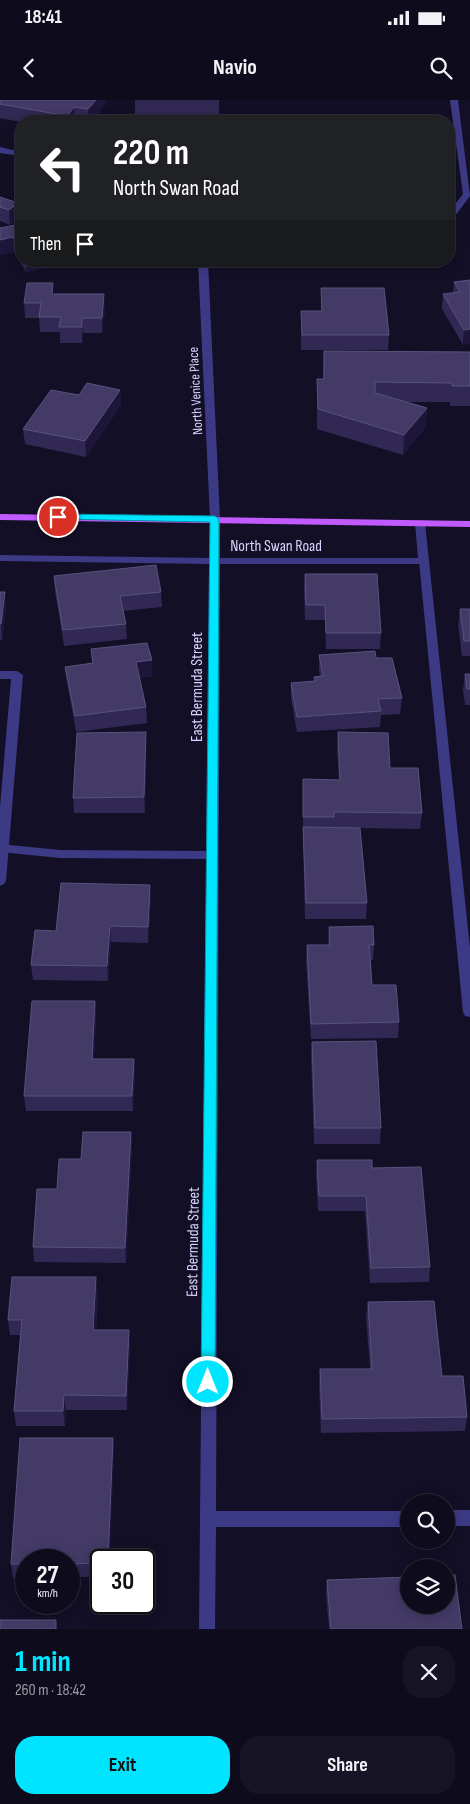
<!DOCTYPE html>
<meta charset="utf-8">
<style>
:root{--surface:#0e0b1c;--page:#171425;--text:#f1f3f6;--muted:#9b9ba3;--line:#2e2b3b;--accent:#00e5ff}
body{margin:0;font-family:"Sofia Sans Condensed",sans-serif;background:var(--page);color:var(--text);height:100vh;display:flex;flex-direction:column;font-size:19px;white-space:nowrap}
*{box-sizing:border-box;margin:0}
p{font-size:16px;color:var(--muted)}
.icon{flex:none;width:28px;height:28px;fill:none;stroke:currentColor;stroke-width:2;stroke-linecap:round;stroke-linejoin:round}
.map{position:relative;height:1529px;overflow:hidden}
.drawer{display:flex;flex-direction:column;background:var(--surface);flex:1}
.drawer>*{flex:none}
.guide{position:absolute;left:15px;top:15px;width:440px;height:152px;border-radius:20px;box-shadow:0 2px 12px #0003,0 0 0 1px var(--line);background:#202124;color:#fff;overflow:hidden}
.controls{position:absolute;left:400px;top:1394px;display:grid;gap:10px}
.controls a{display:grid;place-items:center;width:55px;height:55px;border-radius:50%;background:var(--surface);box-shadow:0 2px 12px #0003,0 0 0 1px var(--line);font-size:25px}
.speed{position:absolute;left:15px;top:1449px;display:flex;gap:10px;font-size:25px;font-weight:700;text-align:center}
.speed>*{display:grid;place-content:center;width:65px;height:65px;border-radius:50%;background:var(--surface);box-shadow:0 2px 12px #0003,0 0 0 1px var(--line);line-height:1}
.speed small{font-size:12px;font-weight:400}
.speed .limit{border:2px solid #111;border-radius:8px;background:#fff;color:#111}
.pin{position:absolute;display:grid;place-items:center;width:42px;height:42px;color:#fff;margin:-21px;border:2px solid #fff;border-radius:50%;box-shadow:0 1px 5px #0007}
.me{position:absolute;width:55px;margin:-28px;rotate:0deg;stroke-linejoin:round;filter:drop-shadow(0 0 4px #0008)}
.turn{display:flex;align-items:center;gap:18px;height:105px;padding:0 15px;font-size:22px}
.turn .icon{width:65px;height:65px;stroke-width:2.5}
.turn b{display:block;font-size:35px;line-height:42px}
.then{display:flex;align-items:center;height:48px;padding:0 15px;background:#0003;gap:10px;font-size:19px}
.round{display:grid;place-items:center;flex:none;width:52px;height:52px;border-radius:20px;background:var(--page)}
.headline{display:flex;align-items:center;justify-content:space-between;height:85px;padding:0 15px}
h1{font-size:30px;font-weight:700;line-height:38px;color:var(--accent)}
.primary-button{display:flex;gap:10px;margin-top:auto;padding:10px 15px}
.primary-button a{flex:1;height:58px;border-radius:20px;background:var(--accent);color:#111;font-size:20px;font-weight:700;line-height:58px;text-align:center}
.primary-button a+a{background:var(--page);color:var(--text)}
.status{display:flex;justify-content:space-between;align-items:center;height:35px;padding:0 25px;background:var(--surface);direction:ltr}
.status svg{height:14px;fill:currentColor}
header{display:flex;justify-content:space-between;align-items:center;height:65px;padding:0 15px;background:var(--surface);font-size:22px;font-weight:700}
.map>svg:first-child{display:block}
</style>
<div class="status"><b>18:41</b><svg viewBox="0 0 49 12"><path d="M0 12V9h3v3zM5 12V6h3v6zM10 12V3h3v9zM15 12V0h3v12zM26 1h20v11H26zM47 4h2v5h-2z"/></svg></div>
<header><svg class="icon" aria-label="back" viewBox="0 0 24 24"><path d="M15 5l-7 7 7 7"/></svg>Navio<svg class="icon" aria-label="search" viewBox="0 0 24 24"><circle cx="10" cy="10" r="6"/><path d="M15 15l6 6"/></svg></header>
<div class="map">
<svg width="470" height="1529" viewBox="0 0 470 1529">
<rect width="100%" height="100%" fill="#130f26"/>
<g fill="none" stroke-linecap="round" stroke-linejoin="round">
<path fill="#3d3a85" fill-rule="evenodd" d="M424 458 429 461 470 848V917L465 916 463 912 419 461Z
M0 571H17L23 575 6 781 4 784 0 786V707L11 579H0Z"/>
<path fill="#3d3a85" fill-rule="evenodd" d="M450 0H458L470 96 452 120 449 121V112L463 94Z
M0 47 21 52V56L0 53Z
M198 161H208L220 419V458H418L415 423 420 420 425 423 429 461 424 464H220L216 1411H409V1427H216L215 1529H199L206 759 60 758 0 752V744L60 750 206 751 209 464 0 461V455L209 458 210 419Z
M446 1410H470V1426H446Z"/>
<path fill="#c25bff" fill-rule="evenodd" d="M0 414 470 421V427L0 420Z"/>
</g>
<path fill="#312854" d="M0 0H105V5L91 21H21V22L0 18Z
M135 0H219V14H135Z
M0 97 19 118 10 125 0 121Z
M21 124V161H75L26 172 14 152 0 155Z
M470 180 463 245 442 209 443 194 453 193 454 182Z
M321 188 389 235 388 250H301V211H321Z
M54 194 105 209 102 233H83L82 243H60V232H40L39 218H25L24 203Z
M324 251 470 252V306H450V302H407L427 308 425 328 403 355 317 329V279H323Z
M120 290 121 305 86 357 25 344 23 329 79 295Z
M305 474 381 533 380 549H326L325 520H305L304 490Z
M54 476 161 492 162 507 123 511 126 524 127 539 64 546 55 491Z
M0 492 6 508 2 540H0Z
M460 509H470V556H462L458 525Z
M91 549 152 560V576L139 578 146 607 147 623 76 632 67 582 65 567 92 563Z
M319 555 376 558 402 598 400 614 381 615 380 627 297 632 291 599V583L314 581V577L320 576 319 570Z
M465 574H470V605H465L463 590Z
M146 632V648L145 713H74L73 698Z
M338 632 390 668 422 713 420 729 360 728 367 803 366 819H305L303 743V679L339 680 337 648Z
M151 800 148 843 111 842 108 881 33 880 31 865 56 831Z
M329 827 374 845 373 860H371L372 885 399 922 398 938 311 939 306 861 307 845H328Z
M95 901 96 916 94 959H134L135 974 133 1011H26L24 996Z
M312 942 381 1028 380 1044H314L311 957Z
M131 1032 132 1047 126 1163 34 1162 33 1147 57 1089 81 1059Z
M317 1060 372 1068 430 1167 429 1182 370 1183 365 1111H318L316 1076Z
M98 1192 96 1230 130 1244 127 1310H66L65 1326H16L14 1311 20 1235H10L8 1220Z
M368 1202 442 1276 467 1317 465 1331 321 1333 319 1284 320 1269H370L366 1217Z
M113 1338 114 1352 101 1460V1477H69V1460H26V1478H13L11 1464Z
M327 1480 462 1529H329L326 1494Z"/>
<path fill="#1d163a" d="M96 0H105V5L91 21H89L88 9Z
M74 7 75 21H67V16Z
M18 103 19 118 10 125 9 110Z
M13 137 14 152 0 155V140Z
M26 161H75L26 172Z
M104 194 105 209 102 233V218Z
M82 218 83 233 82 243Z
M470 229V244L463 245 464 230Z
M120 290 121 305 86 357 85 341Z
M427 308 425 328 403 355 404 335Z
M5 492 6 508 2 540 1 524Z
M152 560V576L136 578V562Z
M146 632V648L145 713 144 697Z
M150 785 151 800 148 843V827Z
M110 826 111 842 108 881 107 866Z
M95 901 96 916 93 974 92 959Z
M134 959 135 974 133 1011 132 996Z
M131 1032 132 1047 126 1163 125 1148Z
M96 1177 98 1192 95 1244 93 1230Z
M129 1230 130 1244 127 1310 126 1296Z
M64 1295 66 1310 65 1326 63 1311Z
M113 1338 114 1352 110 1460H108Z"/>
<path fill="#433a66" stroke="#5a527e" d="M0 0H96L88 9 74 7 67 16 0 4Z
M273 16H321V21H273Z
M0 97 18 103 9 110 0 107Z
M21 124V151L13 137 0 140V128Z
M470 180V229L464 230 443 194 460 192 454 182Z
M27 183H53L52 194H104L102 218H82V227H59L61 217H39L41 203H24Z
M321 188H384L389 235H302L301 211H322Z
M324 251 470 252V286H452V283L375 282V293L427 308 404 335 318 309 317 279H324Z
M87 283 120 290 85 341 23 329 51 290 79 295Z
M156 465 161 492 120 496 126 524 63 530 54 476Z
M305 474H377L381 533H326L325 505H306Z
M0 492H5L1 524H0Z
M460 509H470V541H464Z
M147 543 152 560 136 562 146 607 75 616 65 567 93 563 91 549Z
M375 551 376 558H392L402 598 378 599 381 611 297 617 291 583 315 581 314 577 323 576 319 555Z
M465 574H470V589H467Z
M146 632 144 697 73 698 77 633Z
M338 632 388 633 390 668H418L422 713 334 712V717H303V679L340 680Z
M303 727 360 728 367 803H306Z
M61 783 150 785 148 827 110 826 107 866 31 865 35 830 56 831Z
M373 826 374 845H369L372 885H396L399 922 311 924 307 845H330L329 827Z
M32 901H95L92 959H134L132 996H24Z
M376 941 381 1028H315L312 942Z
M83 1032H131L125 1148 33 1147 37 1089H57L59 1059H81Z
M317 1060H372V1068L421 1067 430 1167 371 1168 366 1096H319Z
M12 1177H96L93 1230H129L126 1296 64 1295 63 1311H14L22 1220H8Z
M434 1201 442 1276H463L467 1317 322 1319 320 1269H372L368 1202Z
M20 1338H113L108 1460H101V1463L69 1464V1460H26V1464H11Z
M446 1475H455L462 1529H331L327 1480 409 1477V1505H446Z
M0 1520H56V1529H0Z"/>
<path fill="#00e5ff" stroke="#0095a6" d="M58 414 215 416 219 419 215 1282 213 1287 208 1289 203 1287 201 1282 210 422 55 419V415Z"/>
<g text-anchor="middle" stroke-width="4" stroke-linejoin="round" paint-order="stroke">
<g font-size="14" fill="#d9d4ff" stroke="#130f26">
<text transform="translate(195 291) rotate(-93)" y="5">North Venice Place</text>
</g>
<g font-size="16" fill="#d9d4ff" stroke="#130f26">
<text x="276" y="451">North Swan Road</text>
<text transform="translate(196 587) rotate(-90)" y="6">East Bermuda Street</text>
<text transform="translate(192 1142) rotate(-89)" y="6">East Bermuda Street</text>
</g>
</g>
</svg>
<div class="controls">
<a><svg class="icon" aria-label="search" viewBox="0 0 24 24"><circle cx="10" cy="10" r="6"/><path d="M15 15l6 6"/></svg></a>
<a><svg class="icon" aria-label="layers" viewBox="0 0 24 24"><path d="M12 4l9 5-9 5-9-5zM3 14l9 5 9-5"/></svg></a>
</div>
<div class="speed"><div>27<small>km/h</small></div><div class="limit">30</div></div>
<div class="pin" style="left:58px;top:417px;background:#d93025"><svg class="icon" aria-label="arrive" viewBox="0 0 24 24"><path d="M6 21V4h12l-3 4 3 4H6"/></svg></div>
<svg class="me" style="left:208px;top:1282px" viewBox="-20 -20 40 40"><circle r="17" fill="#00e5ff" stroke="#fff" stroke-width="3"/><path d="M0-11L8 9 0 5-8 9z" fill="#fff"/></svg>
<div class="guide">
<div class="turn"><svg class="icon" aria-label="left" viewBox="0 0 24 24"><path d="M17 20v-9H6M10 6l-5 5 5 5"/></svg><div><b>220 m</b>North Swan Road</div></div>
<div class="then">Then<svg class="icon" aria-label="arrive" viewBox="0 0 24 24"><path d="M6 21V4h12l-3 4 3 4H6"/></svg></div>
</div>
</div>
<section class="drawer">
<div class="headline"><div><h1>1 min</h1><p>260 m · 18:42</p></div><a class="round"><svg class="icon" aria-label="close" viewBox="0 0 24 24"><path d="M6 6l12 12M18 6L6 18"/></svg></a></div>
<div class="primary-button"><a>Exit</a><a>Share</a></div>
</section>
